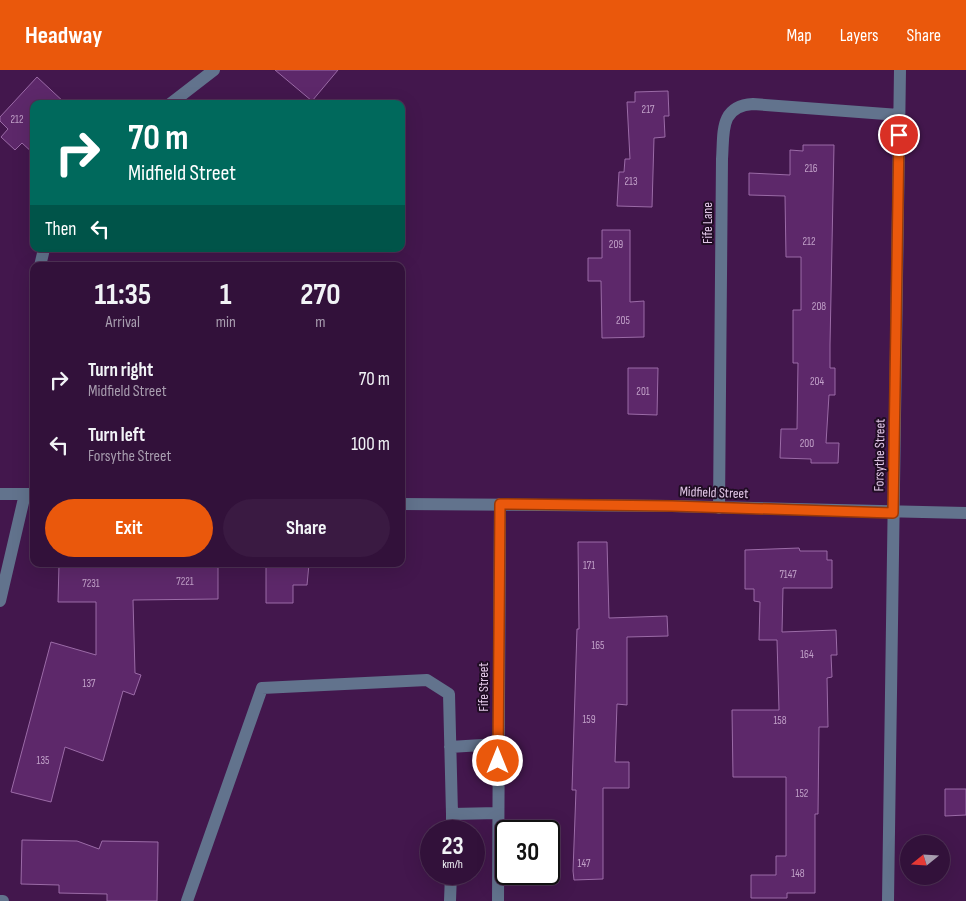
<!DOCTYPE html>
<style>
:root{--surface:#32113a;--page:#3a1a42;--text:#f1f3f6;--muted:#a89daf;--line:#4d3154;--accent:#ea580c}
body{margin:0;font-family:"Sofia Sans Condensed",sans-serif;background:var(--page);color:var(--text);height:100vh;display:flex;flex-direction:column;font-size:19px;white-space:nowrap}
*{box-sizing:border-box;margin:0}
p{font-size:16px;color:var(--muted)}
.icon{flex:none;width:28px;height:28px;fill:none;stroke:currentColor;stroke-width:2;stroke-linecap:round;stroke-linejoin:round}
.map{position:relative;flex:1;overflow:hidden}
.side{position:absolute;left:30px;top:192px;width:375px;height:305px;display:flex;flex-direction:column;background:var(--surface);border-radius:10px;box-shadow:0 5px 20px #0002,0 0 0 1px var(--line)}
.side>*{flex:none}
.hud{position:absolute;left:30px;top:30px;width:375px;height:152px;border-radius:10px;box-shadow:0 5px 20px #0002,0 0 0 1px var(--line);background:#00695c;color:#fff;overflow:hidden}
.needle{width:32px;rotate:252deg}
.tools{position:absolute;left:900px;top:765px;display:grid;gap:10px}
.tools a{display:grid;place-items:center;width:50px;height:50px;border-radius:50%;background:var(--surface);box-shadow:0 5px 20px #0002,0 0 0 1px var(--line);font-size:25px}
.speed{position:absolute;left:420px;top:750px;display:flex;gap:10px;font-size:25px;font-weight:700;text-align:center}
.speed>*{display:grid;place-content:center;width:65px;height:65px;border-radius:50%;background:var(--surface);box-shadow:0 5px 20px #0002,0 0 0 1px var(--line);line-height:1}
.speed small{font-size:12px;font-weight:400}
.speed .limit{border:2px solid #111;border-radius:8px;background:#fff;color:#111}
.pin{position:absolute;display:grid;place-items:center;width:42px;height:42px;color:#fff;margin:-21px;border:2px solid #fff;border-radius:50%;box-shadow:0 1px 5px #0007}
.me{position:absolute;width:55px;margin:-28px;rotate:0deg;stroke-linejoin:round;filter:drop-shadow(0 0 4px #0008)}
.turn{display:flex;align-items:center;gap:18px;height:105px;padding:0 15px;font-size:22px}
.turn .icon{width:65px;height:65px;stroke-width:2.5}
.turn b{display:block;font-size:35px;line-height:42px}
.then{display:flex;align-items:center;height:48px;padding:0 15px;background:#0003;gap:10px;font-size:19px}
.eta{display:flex;justify-content:space-evenly;align-items:center;height:85px;text-align:center}
.eta b{font-size:30px;font-weight:700;line-height:35px}
.button{display:flex;gap:10px;margin-top:auto;padding:10px 15px}
.button a{flex:1;height:58px;border-radius:30px;background:var(--accent);color:#fff;font-size:20px;font-weight:700;line-height:58px;text-align:center}
.button a+a{background:var(--page);color:var(--text)}
ul{padding:0;list-style:none}
li{display:flex;align-items:center;gap:15px;height:65px;padding:0 15px}
li div{flex:1}
li b{display:block;font-size:19px}
li em{font-style:normal}
header{display:flex;align-items:center;gap:30px;box-sizing:border-box;height:70px;padding:0 25px;background:var(--accent);color:#fff}
header strong{font-size:24px}
nav{display:flex;gap:28px;margin-inline-start:auto;font-size:18px}
.map>svg:first-child{display:block}
</style>
<header>
<strong>Headway</strong>
<nav><a>Map</a><a>Layers</a><a>Share</a></nav>
</header>
<div class="map">
<svg width="966" height="831" viewBox="0 0 966 831">
<rect width="100%" height="100%" fill="#43174d"/>
<path fill="#5d286a" stroke="#9b6ba7" d="M275 0H338L312 31Z
M37 7 66 34H34V84L22 73 15 80 1 67 8 59 0 51V47Z
M668 21 669 46H664L665 67 654 68 652 137 617 136 619 102H624L625 89H630L627 32H635V22Z
M803 75H834L830 275V298H835V325H829L826 373H839L838 393H811V389L780 388 781 359H797L798 293H793V240H801V187H786L785 126 749 125V103L790 105V80L803 81Z
M602 160H630V232L644 231V267L602 268 601 211H588V188H602Z
M628 298H658L657 345 628 344Z
M578 472H607L609 548 667 546 668 566 627 567V635L617 634 615 692H629V718H603V809L574 810 573 801 576 720H572L577 559H579Z
M799 478 800 481H827V490H832V518H783L782 562 836 560 837 585H831L832 607 827 608 828 657H819L818 744H815V823H787V828H751V805H776V786H786V707H733L732 640H779L777 570H759L760 532 754 531V519H745V480Z
M59 494H218V529L133 530 135 603 141 605 134 625 123 621 103 691 65 677 51 732 11 722 51 572 96 585V532H58Z
M266 494H309L307 515H293V533H266Z
M945 719H966V745L945 746Z
M22 770 77 771 99 779 102 771 158 772 157 831H107V824L59 823V815L21 814Z"/>
<g fill="none" stroke-linecap="round" stroke-linejoin="round">
<path stroke="#62738d" stroke-width="12" d="M170 34 214 0
M40 196 44 179
M0 424H34
M401 434 672 436 966 443
M719 438 722 89C724 63 719 36 753 34L899 45
M0 531 25 424
M450 677 498 674
M452 761V744
M0 831H3
M187 831 262 618 427 610 449 624 452 744 498 743
M450 831 451 804
M498 831 500 434
M888 831 900 0"/>
</g>
<g fill="none" stroke-linecap="round" stroke-linejoin="round">
<g stroke="#983908" stroke-width="12">
<path id="route" d="M498 691 500 434 672 436 893 443 899 65"/>
</g>
<use href="#route" stroke="#ea580c" stroke-width="9"/>
</g>
<g text-anchor="middle" stroke-width="4" stroke-linejoin="round" paint-order="stroke">
<g font-size="11" fill="#c1a0c8">
<text x="648" y="43">217</text>
<text x="17" y="53">212</text>
<text x="811" y="102">216</text>
<text x="631" y="115">213</text>
<text x="809" y="175">212</text>
<text x="616" y="178">209</text>
<text x="819" y="240">208</text>
<text x="623" y="254">205</text>
<text x="817" y="315">204</text>
<text x="643" y="325">201</text>
<text x="807" y="377">200</text>
<text x="589" y="499">171</text>
<text x="788" y="508">7147</text>
<text x="185" y="515">7221</text>
<text x="91" y="517">7231</text>
<text x="598" y="579">165</text>
<text x="807" y="588">164</text>
<text x="89" y="617">137</text>
<text x="589" y="653">159</text>
<text x="780" y="654">158</text>
<text x="43" y="694">135</text>
<text x="802" y="727">152</text>
<text x="584" y="797">147</text>
<text x="798" y="807">148</text>
</g>
<g font-size="14" fill="#e2c8e8" stroke="#200d24">
<text transform="translate(707 153) rotate(-90)" y="5">Fife Lane</text>
<text transform="translate(879 385) rotate(-89)" y="5">Forsythe Street</text>
<text transform="translate(714 422) rotate(2)" y="5">Midfield Street</text>
<text transform="translate(483 617) rotate(-90)" y="5">Fife Street</text>
</g>
</g>
</svg>
<div class="tools">
<a><svg class="needle" viewBox="-14 -14 28 28"><path d="M0-13l5 13h-10z" fill="#e53935"/><path d="M0 13l5-13h-10z" fill="#a89daf"/></svg></a>
</div>
<div class="speed"><div>23<small>km/h</small></div><div class="limit">30</div></div>
<div class="pin" style="left:899px;top:65px;background:#d93025"><svg class="icon" aria-label="arrive" viewBox="0 0 24 24"><path d="M6 21V4h12l-3 4 3 4H6"/></svg></div>
<svg class="me" style="left:498px;top:691px" viewBox="-20 -20 40 40"><circle r="17" fill="#ea580c" stroke="#fff" stroke-width="3"/><path d="M0-11L8 9 0 5-8 9z" fill="#fff"/></svg>
<div class="hud">
<div class="turn"><svg class="icon" aria-label="right" viewBox="0 0 24 24"><path d="M7 20v-9h11M14 6l5 5-5 5"/></svg><div><b>70 m</b>Midfield Street</div></div>
<div class="then">Then<svg class="icon" aria-label="left" viewBox="0 0 24 24"><path d="M17 20v-9H6M10 6l-5 5 5 5"/></svg></div>
</div>
<section class="side">
<div class="eta">
<div><b>11:35</b><p>Arrival</p></div>
<div><b>1</b><p>min</p></div>
<div><b>270</b><p>m</p></div>
</div>
<ul>
<li><svg class="icon" aria-label="right" viewBox="0 0 24 24"><path d="M7 20v-9h11M14 6l5 5-5 5"/></svg><div><b>Turn right</b><p>Midfield Street</p></div><em>70 m</em></li>
<li><svg class="icon" aria-label="left" viewBox="0 0 24 24"><path d="M17 20v-9H6M10 6l-5 5 5 5"/></svg><div><b>Turn left</b><p>Forsythe Street</p></div><em>100 m</em></li>
</ul>
<div class="button"><a>Exit</a><a>Share</a></div>
</section>
</div>
